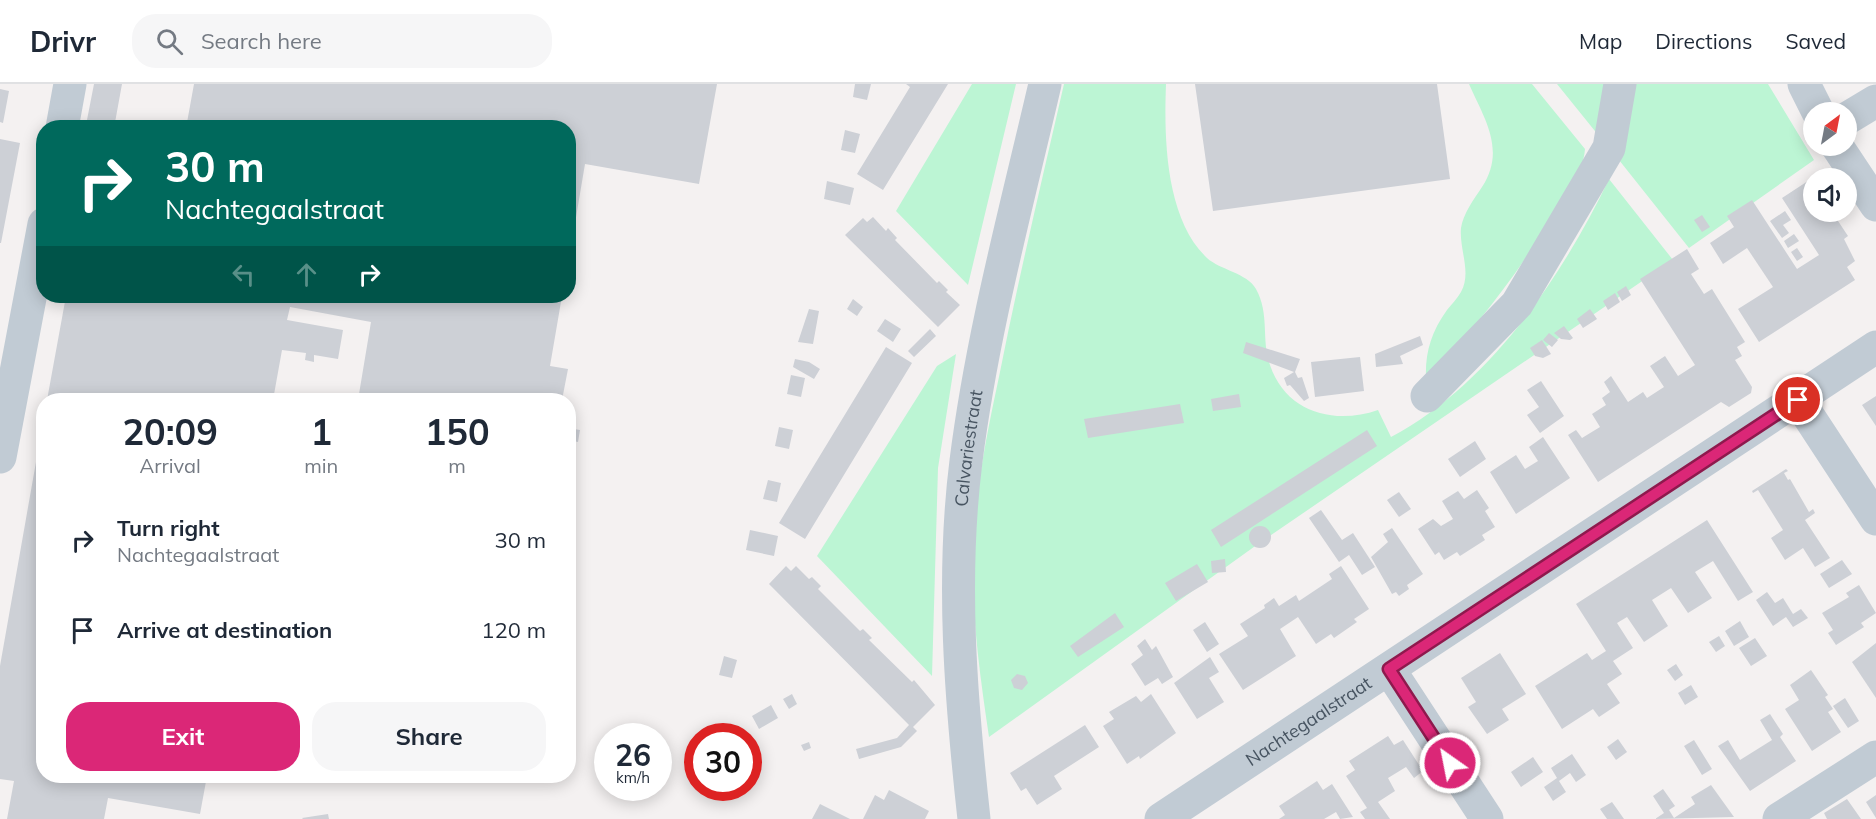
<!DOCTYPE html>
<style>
:root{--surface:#fff;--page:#f6f6f7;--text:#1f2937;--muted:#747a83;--line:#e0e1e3;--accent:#db2777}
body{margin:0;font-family:Mulish,sans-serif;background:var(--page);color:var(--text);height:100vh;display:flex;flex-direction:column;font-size:22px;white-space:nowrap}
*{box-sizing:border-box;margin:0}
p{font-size:20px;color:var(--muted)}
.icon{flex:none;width:33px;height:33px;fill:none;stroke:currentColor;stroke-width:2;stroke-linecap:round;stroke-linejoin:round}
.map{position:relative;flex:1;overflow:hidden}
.sheet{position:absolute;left:36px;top:309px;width:540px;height:390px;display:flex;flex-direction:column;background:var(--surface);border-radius:24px;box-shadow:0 3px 15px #0003}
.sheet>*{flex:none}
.guide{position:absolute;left:36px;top:36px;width:540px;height:183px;border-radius:24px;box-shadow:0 3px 15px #0003;background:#00695c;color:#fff;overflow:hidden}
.needle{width:39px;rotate:32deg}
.buttons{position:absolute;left:1803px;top:18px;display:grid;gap:12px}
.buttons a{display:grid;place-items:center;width:54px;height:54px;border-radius:50%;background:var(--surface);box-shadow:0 3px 15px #0003;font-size:30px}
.speed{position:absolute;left:594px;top:639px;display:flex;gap:12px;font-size:30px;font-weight:700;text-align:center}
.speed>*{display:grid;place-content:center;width:78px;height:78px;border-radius:50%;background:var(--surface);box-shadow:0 3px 15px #0003;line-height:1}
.speed small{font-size:15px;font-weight:400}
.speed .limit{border:9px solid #d22;background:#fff;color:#111}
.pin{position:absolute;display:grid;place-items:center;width:51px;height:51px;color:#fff;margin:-26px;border:3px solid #fff;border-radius:50%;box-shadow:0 2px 6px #0007}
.me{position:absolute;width:66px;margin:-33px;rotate:327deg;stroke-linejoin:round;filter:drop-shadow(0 0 4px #0008)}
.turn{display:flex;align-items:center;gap:21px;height:126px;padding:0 30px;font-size:27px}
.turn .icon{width:78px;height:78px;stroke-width:2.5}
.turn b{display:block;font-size:42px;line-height:51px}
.lanes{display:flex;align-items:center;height:57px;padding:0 30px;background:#0003;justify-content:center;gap:30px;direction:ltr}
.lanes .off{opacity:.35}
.eta{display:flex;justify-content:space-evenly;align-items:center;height:102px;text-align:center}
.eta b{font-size:36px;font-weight:700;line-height:42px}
.primary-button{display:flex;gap:12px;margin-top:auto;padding:12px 30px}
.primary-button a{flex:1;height:69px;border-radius:24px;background:var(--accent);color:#fff;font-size:24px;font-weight:700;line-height:69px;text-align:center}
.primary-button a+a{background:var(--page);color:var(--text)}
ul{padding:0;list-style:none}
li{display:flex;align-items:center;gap:18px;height:90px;padding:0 30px}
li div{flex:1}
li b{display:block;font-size:22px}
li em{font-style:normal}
header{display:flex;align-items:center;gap:36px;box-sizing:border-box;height:84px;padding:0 30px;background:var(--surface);border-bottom:2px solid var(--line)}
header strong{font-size:28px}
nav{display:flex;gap:33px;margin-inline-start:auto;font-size:21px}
.search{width:420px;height:54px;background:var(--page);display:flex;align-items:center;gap:15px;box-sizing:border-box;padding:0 21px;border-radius:24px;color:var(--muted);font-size:22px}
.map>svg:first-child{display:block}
</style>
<header>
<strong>Drivr</strong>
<div class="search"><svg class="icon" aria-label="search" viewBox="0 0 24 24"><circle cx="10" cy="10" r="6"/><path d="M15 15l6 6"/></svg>Search here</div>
<nav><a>Map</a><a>Directions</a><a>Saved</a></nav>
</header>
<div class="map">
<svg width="1876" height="735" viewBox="0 0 1876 735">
<rect width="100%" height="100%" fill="#f4f1f1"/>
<path fill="#bcf5d4" d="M972 0H1016L968 201 896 127Z
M1064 0H1166C1164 53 1165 134 1207 174 1220 186 1247 189 1256 205 1270 230 1261 256 1270 281 1286 329 1335 341 1378 326L1391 353C1489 301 1562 193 1609 95L1673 176 1258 460 989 653C979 585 969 515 974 445 978 392 989 340 1000 288 1019 192 1042 96 1064 0Z
M1469 0H1532L1585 65C1583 89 1568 107 1556 127 1519 188 1476 245 1426 295 1425 269 1431 248 1447 226 1451 221 1457 215 1461 208 1472 188 1459 166 1461 144 1463 130 1474 115 1482 103 1506 66 1485 36 1469 0Z
M1557 0H1610L1603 57Z
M1632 0H1768L1814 76 1689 164 1619 76Z
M956 270 938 384 932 592 817 472 937 282Z"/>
<path fill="#cdd0d6" d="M94 0H122L114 44 86 41Z
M194 0H717L699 100 585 80 570 169 568 44H186Z
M855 0H871L867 16 853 13Z
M906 0H948L883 106 857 90 910 3Z
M1195 0H1437L1450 95 1213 127Z
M0 5 9 7 3 39 0 38Z
M845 46 860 50 855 69 841 66Z
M0 55 20 59 1 159H0Z
M1811 95 1814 128H1832L1848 152 1844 155 1855 177 1847 183 1855 196 1759 258 1738 225 1773 203 1747 164 1723 180 1710 159 1734 143 1727 132 1752 116 1797 185 1819 171 1782 114Z
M827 97 854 104 850 121 824 115Z
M1785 127 1791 136 1783 141 1789 149 1782 154 1770 137Z
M1702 131 1710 143 1702 148 1694 136Z
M873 133 886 147 888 144 897 154 895 156 937 199 939 197 948 206 946 208 960 221 938 243 845 151 863 134 867 138Z
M1794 150 1799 157 1788 164 1784 157Z
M1797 164 1803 173 1797 177 1791 168Z
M1687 165 1699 185 1691 190 1704 210 1712 205 1745 258 1737 263 1742 272 1735 276 1752 303 1751 309 1729 323 1721 318 1598 398 1568 351 1576 346 1582 354 1600 343 1592 330 1606 321 1602 314 1610 308 1604 298 1611 292 1628 318 1643 308 1647 314 1664 303 1650 282 1665 272 1678 292 1695 281 1640 195Z
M1626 202 1631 211 1622 217 1617 208Z
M1615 209 1620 218 1608 226 1603 217Z
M66 212H562L550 282 568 285 562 316H358L371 238 290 223 287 236 343 246 338 275 314 271V278L305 276 306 269 282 266 273 316H47Z
M853 215 863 223 857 232 847 225Z
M809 225 819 227 813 260 798 258Z
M1590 225 1597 235 1583 244 1577 235Z
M885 235 901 245 893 258 877 247Z
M1564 242 1573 254 1570 256 1561 255 1554 249Z
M930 245 936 252 914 273 908 267Z
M1549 249 1558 256 1552 263 1543 256Z
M1420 252 1423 261 1400 272 1403 280 1376 283 1375 270Z
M1542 256 1551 270 1543 274 1535 272 1530 264Z
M1246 258 1300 275 1295 288 1298 294 1302 293 1309 314 1304 317 1290 301 1287 302 1284 294 1294 288 1243 269Z
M886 263 912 279 805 455 779 439Z
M1360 273 1364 307 1315 313 1311 278Z
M795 275 809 278 820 285 814 295 793 283Z
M791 291 805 294 801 313 787 310Z
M1541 297 1564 332 1540 349 1527 331 1539 323 1527 306Z
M1239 310 1241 323 1213 327 1211 315Z
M1876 312V342L1862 321Z
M1180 320 1184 339 1088 354 1084 335Z
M779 343 793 346 789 365 775 362Z
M42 344 44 692H207L200 730 108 714 104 735H7L14 697 0 695V582Z
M568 344 580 346 578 358 568 356Z
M1367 346 1377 362 1221 463 1211 446Z
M1543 353 1570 394 1516 430 1490 388 1516 371 1525 385 1538 377 1529 363Z
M1475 357 1486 375 1460 393 1448 375Z
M1786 385 1788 387 1784 389 1788 396 1790 395 1809 428 1813 425 1815 429 1805 436 1830 474 1815 483 1803 464 1785 476 1771 454 1783 446 1758 406 1753 409 1752 407Z
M768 396 781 399 777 418 763 415Z
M1477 406 1489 424 1485 427 1495 443 1482 451 1485 456 1460 472 1457 468 1444 476 1439 468 1435 471 1418 445 1433 435 1441 442 1453 435 1442 417 1458 407 1464 415Z
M1399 408 1411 425 1399 433 1387 416Z
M1321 426 1342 456 1353 449 1375 483 1362 491 1349 471 1339 478 1309 434Z
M1707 436 1753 508 1738 517 1713 477 1695 488 1712 514 1688 529 1671 504 1652 516 1668 542 1644 558 1627 533 1617 539 1633 564 1613 577 1622 590 1607 600 1620 619 1599 633 1593 625 1562 645 1535 602 1587 569 1592 576 1606 567 1576 520Z
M1249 453a11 11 0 1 1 22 0a11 11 0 1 1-22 0Z
M1392 444 1423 490 1407 501 1409 505 1399 512 1396 508 1392 510 1371 473 1388 458 1383 450Z
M750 446 778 452 774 472 746 466Z
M1225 475 1226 488 1212 489 1211 477Z
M1842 476 1852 490 1829 504 1820 490Z
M1197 480 1208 498 1176 517 1165 499Z
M786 482 791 487 796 482 809 495 812 493 821 502 818 505 860 547 863 545 872 554 869 556 912 598 914 596 935 621 913 643 917 647 901 663 859 675 856 665 897 654 909 641 769 500Z
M1341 482 1369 525 1354 535 1357 538 1334 554 1331 550 1316 560 1298 533 1280 545 1296 572 1243 606 1219 570 1248 552 1240 540 1265 524 1264 521 1274 514 1279 522 1296 511 1299 517 1332 495 1329 490Z
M1859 501 1876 529 1861 539 1864 543 1836 561 1828 549 1833 546 1822 529 1849 513 1846 509Z
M1767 508 1775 519 1783 514 1793 530 1801 525 1808 534 1793 543 1786 533 1773 542 1756 516Z
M1115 529 1124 543 1078 573 1070 562Z
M1740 537 1749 553 1734 562 1725 547Z
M1205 538 1219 560 1207 568 1193 546Z
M1719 552 1725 562 1716 568 1709 558Z
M1755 554 1767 572 1751 582 1739 564Z
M1145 555 1152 566 1156 562 1173 593 1162 600 1158 594 1145 602 1131 580 1143 571 1137 562Z
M1876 559V614L1852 578Z
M1500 569 1526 610 1502 625 1509 636 1487 650 1468 623 1476 618 1461 594Z
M724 572 737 576 732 594 719 591Z
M1210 573 1219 588 1209 594 1224 618 1197 635 1174 599Z
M1676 580 1683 591 1675 597 1667 586Z
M1811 586 1828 611 1825 613 1833 625 1828 628 1841 648 1812 667 1785 625 1799 616 1790 601Z
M1017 590 1025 592 1028 599 1022 606 1014 604 1011 596Z
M1691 601 1698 613 1685 621 1678 609Z
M792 610 797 620 789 625 783 615Z
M1151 610 1176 649 1140 675 1139 672 1127 680 1103 642 1114 635 1109 628 1136 612 1141 618Z
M1845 614 1859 637 1848 644 1833 622Z
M771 621 778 634 759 645 752 632Z
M1770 630 1783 650 1780 653 1796 677 1750 707 1718 662 1728 656 1740 676 1772 656 1760 636Z
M1085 641 1099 663 1054 692 1062 705 1037 721 1026 704 1021 707 1010 689Z
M1388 652 1394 661 1403 656 1423 687 1414 694 1406 683 1388 694 1395 707 1378 718 1390 735H1365L1360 728 1367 724 1346 692 1355 686 1349 677Z
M1618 655 1627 668 1616 676 1607 663Z
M1694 656 1712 685 1702 691 1684 662Z
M809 658 811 664 804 667 801 661Z
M1572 670 1586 691 1576 698 1570 689 1559 697 1566 708 1553 717 1544 703 1557 694 1551 684Z
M1533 673 1543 688 1521 703 1511 688Z
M1317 697 1323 706 1332 700 1353 733 1340 735 1336 728 1324 735H1279L1285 731 1279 722Z
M1711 701 1734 733 1655 735 1664 729 1653 712 1663 705 1675 722 1669 726 1674 734 1695 720 1691 713Z
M721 704H737L739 711 725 716Z
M889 706 929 727 925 735H863L875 711 884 716Z
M1876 711V734L1866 718Z
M1847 715 1861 735H1827L1824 729Z
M1612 718 1617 725 1624 735H1607L1600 725Z
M820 720 850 735H812Z
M328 730 329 735H303L302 734Z"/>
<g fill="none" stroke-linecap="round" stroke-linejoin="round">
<g stroke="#c1cbd4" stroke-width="33">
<path d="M1804 0 1818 28"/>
<path d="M1846 35 1876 17"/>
<path d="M62 44 70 0"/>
<path d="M1837 62 1876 121"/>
<path d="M1427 312 1517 220 1609 64 1620 0"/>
<path d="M1798 316 1876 435"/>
<path d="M0 373 44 140"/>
<path d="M1389 585 1487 735"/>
<path id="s1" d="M974 735C961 617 951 496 966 377 982 250 1016 125 1045 0"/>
<path id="s2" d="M1161 735 1876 263"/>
<path d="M1779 735 1876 673"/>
</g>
</g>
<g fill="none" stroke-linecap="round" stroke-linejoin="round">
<g stroke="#8e194d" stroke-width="15">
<path id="route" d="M1450 679 1389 585 1798 316"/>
</g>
<use href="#route" stroke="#db2777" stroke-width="10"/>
</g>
<g text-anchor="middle" stroke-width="4.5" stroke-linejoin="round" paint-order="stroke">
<g font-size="18" fill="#475461" stroke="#fff">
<text dy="6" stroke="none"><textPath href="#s1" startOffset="372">Calvariestraat</textPath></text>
<text dy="6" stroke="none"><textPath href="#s2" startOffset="177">Nachtegaalstraat</textPath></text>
</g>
</g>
</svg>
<div class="buttons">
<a><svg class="needle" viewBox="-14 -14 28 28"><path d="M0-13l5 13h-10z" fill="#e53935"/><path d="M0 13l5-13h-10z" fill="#747a83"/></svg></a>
<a><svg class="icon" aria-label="sound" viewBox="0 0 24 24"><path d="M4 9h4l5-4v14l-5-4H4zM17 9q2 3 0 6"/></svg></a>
</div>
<div class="speed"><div>26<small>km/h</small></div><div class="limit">30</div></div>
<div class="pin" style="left:1798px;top:316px;background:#d93025"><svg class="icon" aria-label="arrive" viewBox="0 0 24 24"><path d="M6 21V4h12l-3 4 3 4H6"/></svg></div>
<svg class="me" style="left:1450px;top:679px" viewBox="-20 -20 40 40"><circle r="17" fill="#db2777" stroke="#fff" stroke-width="3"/><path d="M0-11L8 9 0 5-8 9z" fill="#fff"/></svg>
<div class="guide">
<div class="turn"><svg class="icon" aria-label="right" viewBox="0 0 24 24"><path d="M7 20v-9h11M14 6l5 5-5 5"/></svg><div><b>30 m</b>Nachtegaalstraat</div></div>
<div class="lanes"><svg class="icon off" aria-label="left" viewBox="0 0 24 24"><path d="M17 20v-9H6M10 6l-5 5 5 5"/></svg><svg class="icon off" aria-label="ahead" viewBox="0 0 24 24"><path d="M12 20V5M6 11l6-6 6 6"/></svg><svg class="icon" aria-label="right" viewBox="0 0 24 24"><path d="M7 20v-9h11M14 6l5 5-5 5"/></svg></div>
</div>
<section class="sheet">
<div class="eta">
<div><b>20:09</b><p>Arrival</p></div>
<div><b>1</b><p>min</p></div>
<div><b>150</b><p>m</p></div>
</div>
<ul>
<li><svg class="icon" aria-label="right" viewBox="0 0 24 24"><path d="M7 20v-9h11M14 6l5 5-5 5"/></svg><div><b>Turn right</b><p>Nachtegaalstraat</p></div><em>30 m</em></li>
<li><svg class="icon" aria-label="arrive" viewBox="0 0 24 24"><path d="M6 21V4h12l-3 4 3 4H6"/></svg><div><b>Arrive at destination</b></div><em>120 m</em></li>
</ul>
<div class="primary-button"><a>Exit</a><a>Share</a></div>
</section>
</div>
